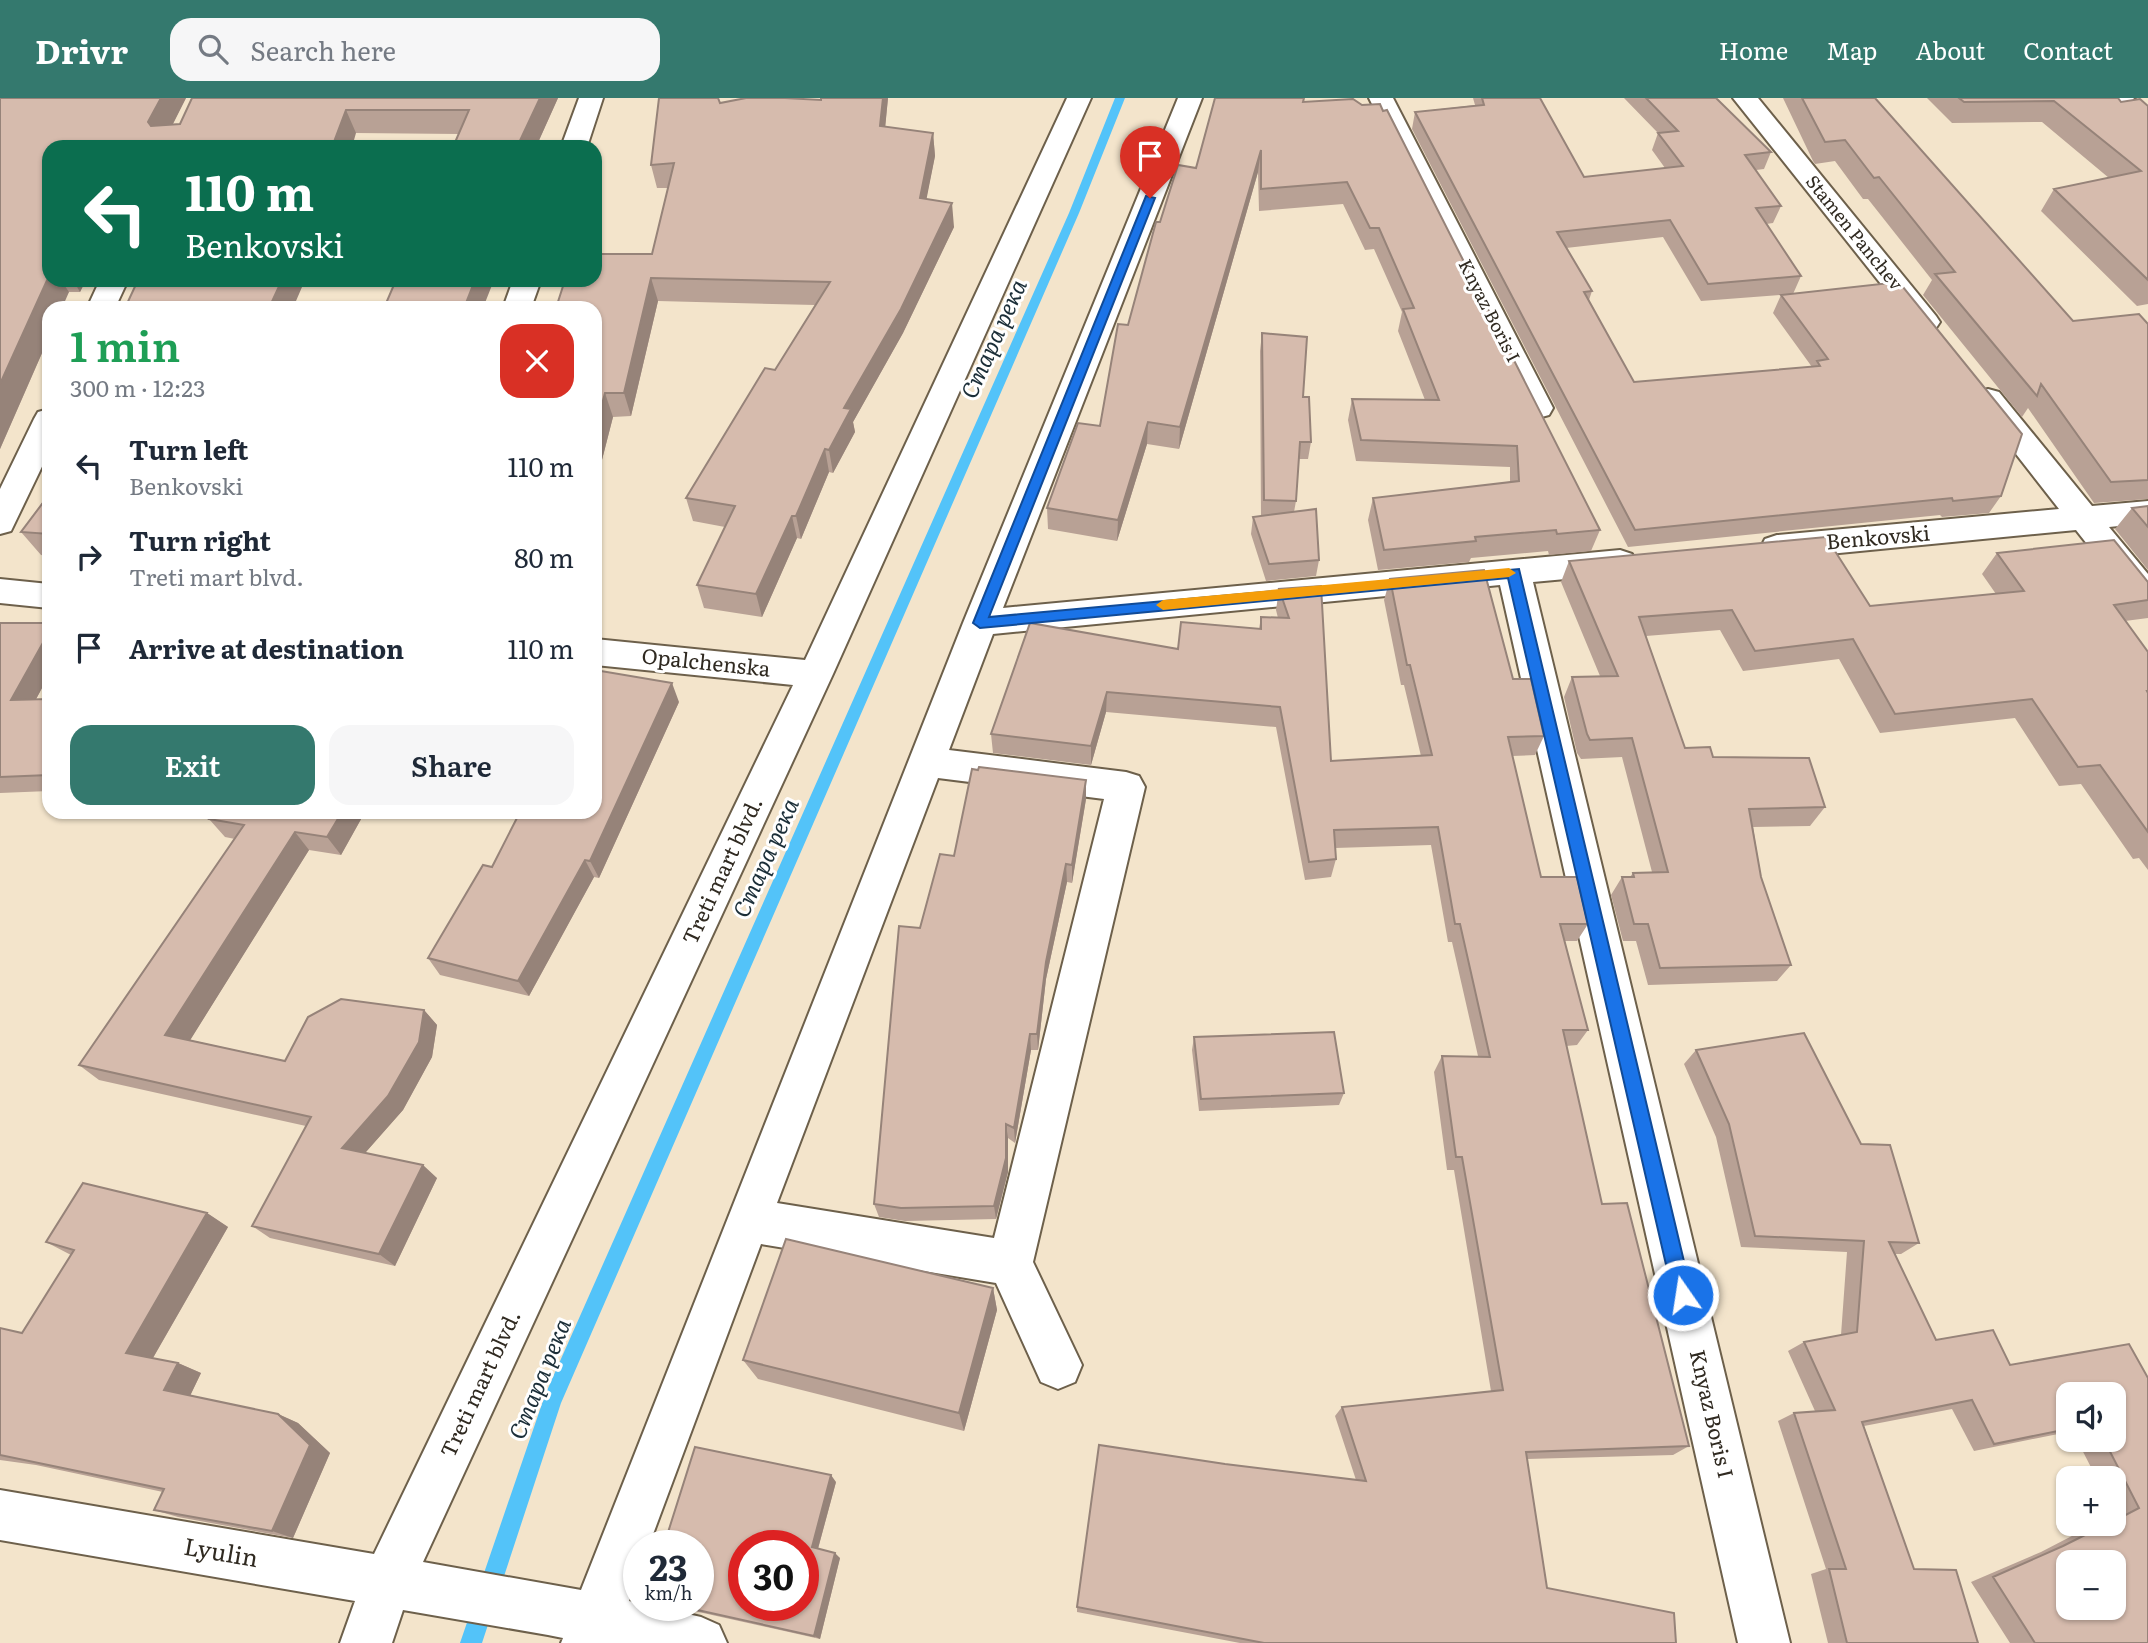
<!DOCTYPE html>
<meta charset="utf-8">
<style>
:root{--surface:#fff;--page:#f6f6f7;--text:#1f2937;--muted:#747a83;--accent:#34796e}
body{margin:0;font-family:Literata,serif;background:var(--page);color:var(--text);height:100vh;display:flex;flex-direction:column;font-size:26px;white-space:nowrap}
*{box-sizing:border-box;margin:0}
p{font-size:23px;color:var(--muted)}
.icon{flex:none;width:38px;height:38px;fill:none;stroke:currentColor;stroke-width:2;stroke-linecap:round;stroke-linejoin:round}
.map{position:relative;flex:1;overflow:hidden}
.sheet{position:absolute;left:42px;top:203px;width:560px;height:518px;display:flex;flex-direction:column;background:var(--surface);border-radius:21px;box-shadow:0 2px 5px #0004}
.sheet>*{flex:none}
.top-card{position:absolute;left:42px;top:42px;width:560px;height:147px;border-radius:21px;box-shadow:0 2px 5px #0004;background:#0b6e4f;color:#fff;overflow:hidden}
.buttons{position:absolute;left:2056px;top:1284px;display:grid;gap:14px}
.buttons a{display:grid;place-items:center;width:70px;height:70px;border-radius:14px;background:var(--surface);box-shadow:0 2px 5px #0004;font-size:35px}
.speed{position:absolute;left:623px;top:1432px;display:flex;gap:14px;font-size:35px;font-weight:700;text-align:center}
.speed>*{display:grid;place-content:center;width:91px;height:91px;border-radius:50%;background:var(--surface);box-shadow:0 2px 5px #0004;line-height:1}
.speed small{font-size:18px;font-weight:400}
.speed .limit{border:10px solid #d22;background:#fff;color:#111}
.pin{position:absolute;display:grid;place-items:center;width:60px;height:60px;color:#fff;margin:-72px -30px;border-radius:50% 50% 50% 0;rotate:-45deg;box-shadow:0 0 7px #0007}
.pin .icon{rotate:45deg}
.me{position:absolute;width:77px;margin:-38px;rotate:347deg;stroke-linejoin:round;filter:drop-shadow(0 0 5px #0008)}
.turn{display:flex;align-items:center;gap:24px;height:147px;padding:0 28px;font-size:32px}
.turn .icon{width:91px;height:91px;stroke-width:2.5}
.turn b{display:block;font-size:49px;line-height:60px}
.round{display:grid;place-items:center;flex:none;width:74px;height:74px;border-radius:21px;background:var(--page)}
.overview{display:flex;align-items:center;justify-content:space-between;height:119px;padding:0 28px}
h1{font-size:42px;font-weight:600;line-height:52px;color:#1e9e55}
.primary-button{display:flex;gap:14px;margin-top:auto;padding:14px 28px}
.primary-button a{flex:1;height:80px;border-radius:21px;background:var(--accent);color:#fff;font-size:28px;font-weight:600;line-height:80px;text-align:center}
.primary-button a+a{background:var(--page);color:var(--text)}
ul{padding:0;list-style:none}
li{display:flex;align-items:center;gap:21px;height:91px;padding:0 28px}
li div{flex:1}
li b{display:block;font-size:26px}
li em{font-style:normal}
header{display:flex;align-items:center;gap:42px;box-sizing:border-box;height:98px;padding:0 35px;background:var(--accent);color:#fff}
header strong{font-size:33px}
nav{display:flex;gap:38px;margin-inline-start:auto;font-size:24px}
.search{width:490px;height:63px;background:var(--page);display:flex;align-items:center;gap:18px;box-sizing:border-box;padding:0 24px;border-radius:21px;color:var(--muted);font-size:26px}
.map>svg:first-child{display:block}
</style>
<header>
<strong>Drivr</strong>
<div class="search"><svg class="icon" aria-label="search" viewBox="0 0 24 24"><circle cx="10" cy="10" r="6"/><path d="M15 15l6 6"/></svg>Search here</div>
<nav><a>Home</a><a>Map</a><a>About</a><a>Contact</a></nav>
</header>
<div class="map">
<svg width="2148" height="1545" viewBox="0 0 2148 1545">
<rect width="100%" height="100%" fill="#f3e4cb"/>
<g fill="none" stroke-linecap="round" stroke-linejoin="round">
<path fill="#53c3f9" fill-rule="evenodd" d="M1115 0H1125L1079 115 561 1305 482 1545H460L545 1297 1069 115Z"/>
<g stroke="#6d604b" stroke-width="4">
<path id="minor" d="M579 0H603L587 49H561Z
M1067 0H1091L833 576 423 1464 581 1492 963 525 1178 0H1202L1003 510 1620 452 1632 456 1636 464 1632 472 1620 476 1533 484 1790 1545H1738L1500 487 993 536 949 652 1126 674 1139 678 1145 689 1033 1164 1082 1267 1075 1284 1058 1291 1041 1284 996 1185 761 1146 649 1447H639V1476L629 1503 701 1519 719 1527 727 1545H561L563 1540 548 1537 403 1512 392 1545H340L355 1503 0 1442V1392L374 1456 793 587 595 567V541L805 562ZM938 680 1104 701 994 1140 777 1105Z
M1369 0H1393L1553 310 1549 317 1538 320 1527 317 1523 310Z
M1733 0H1758L1936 218 1940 224 1936 230 1926 233 1916 230Z
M2106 0H2133L2148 12V33L2139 30Z
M100 182H128L115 210H87Z
M513 182H541L531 210H503Z
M1988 291 1999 294 2092 408 2148 403V425L2109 429 2148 476V511L2136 508 2076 432 1777 461 1765 457 1761 449 1765 441 1777 437 2059 411 1973 301 1977 294Z
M49 311V354L11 433 0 436V391L34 321 38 314Z
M0 481 49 486V510L0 505Z"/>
</g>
<use href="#minor" fill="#fff" fill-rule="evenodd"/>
</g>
<path fill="#b8a195" d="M0 0H186L172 27 180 26 192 0H558L536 49H453L459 36 356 35 49 49V182H86L80 194H69L49 210V239L0 351Z
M821 0H888L885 29 933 35 935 58 926 101 954 129 903 235 853 324 855 334 833 375 829 374 801 441 797 440 762 519 704 510 697 487 725 429 693 423 686 400 775 272 815 207 658 203 631 318 613 319 595 389V210L652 156 668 90H657L651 67 720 5 821 2Z
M1473 0H1540L1584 79 1665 70 1652 52 1658 35 1624 0H1716L1771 54 1764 71 1756 72 1781 108 1773 125 1766 126 1801 178 1793 196 1701 203 1663 139 1566 150 1592 193 1589 202 1634 284 1812 269 1773 215 1781 197 2001 398 1989 415 1942 419 1940 417 1628 449 1412 31 1415 14 1475 7Z
M1783 0H1875L2073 223 2148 226V401L2094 405 2028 310 2022 319 1923 197 1932 182 1868 101H1863L1835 63 1815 66 1813 63Z
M1927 0H2118L2121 4 2148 8V206L2137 208 2041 113 2054 91 2109 80 2042 24 1952 25Z
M1303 4 1600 432 1591 453 1549 457 1548 453 1471 460 1469 464 1378 472 1368 422 1373 400 1510 384V369L1356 363 1348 322 1352 301 1425 302 1398 233 1402 214 1374 151 1365 152 1343 106 1259 113 1258 74 1179 351 1147 346 1117 443 1048 431 1047 410 1100 328 1128 227 1160 124 1196 70Z
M1262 235 1303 299 1311 344 1308 361H1299L1296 403 1294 414 1319 462 1316 478 1266 483 1251 436 1253 419 1261 418 1260 253Z
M49 395V458L41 457 21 434Z
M2148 408V472L2115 431 2132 410Z
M1997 455 2148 484V520L2125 523 2148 554V772L2139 760 2133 761 2081 686 2059 688 2015 620 1880 635 1839 561 1743 573 1720 532 1646 538 1685 650 1713 659 1825 709 1810 728 1753 729 1761 779 1791 867 1777 883 1648 887 1636 843H1623L1611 797 1622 779H1630L1633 775 1652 774 1622 659 1581 661 1577 655 1564 599 1572 579 1600 578 1561 484 1569 463 1870 508 1996 496 1982 476Z
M1390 481 1513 581 1544 638 1535 657 1512 658 1541 779 1588 826 1577 843H1564L1588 932 1577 947 1566 948 1602 1106 1689 1348 1673 1357 1527 1361 1547 1490 1676 1545H1240L1077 1514V1509L1225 1366 1356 1382 1335 1318 1342 1309 1491 1293 1454 1072H1447L1434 974 1442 958H1478L1452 844H1448L1431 747 1335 750 1336 761 1331 779 1305 782 1276 629 1106 614 1091 667 993 655 991 636 1178 551 1259 531 1261 519 1278 520 1276 512 1279 491 1321 488 1331 663 1421 658 1404 587H1401L1384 502Z
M0 525H49V577L36 601H49V693L0 695Z
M679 604 599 780 594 779 529 898 440 877 428 860 492 769Z
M1086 701 1072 785 1067 784 1046 881 1038 952H1031L1015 1045 1008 1040V1074L996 1121 905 1123 879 1119 874 1106 920 830Z
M213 714H365L341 757 309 752 190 942 285 963 424 912 437 927 432 959 403 1012 365 1055 437 1080 395 1168 270 1140 252 1128 306 1028 99 982 79 967 235 741 225 739 209 721Z
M1194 939 1344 995 1339 1007 1199 1013 1192 952Z
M1696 952 1861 1046 1919 1145 1901 1156H1894L1936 1242 2010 1267 2129 1246 2148 1545H2010L1971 1484 2041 1454 2095 1426H2114V1417L2115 1416 2114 1414V1381H2097L2077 1342H2114L2068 1297V1334L1974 1353 1952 1311 1864 1328 1914 1471 1978 1545H1828L1811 1476 1826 1471 1778 1323 1794 1315 1815 1313 1788 1253 1804 1244 1841 1237 1847 1154 1741 1149 1716 1039 1684 966Z
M207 1115 228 1129 153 1260 178 1265 201 1275 190 1298 278 1316 298 1325 330 1355 293 1440 178 1419 154 1412 163 1394 36 1367 0 1362V1230L22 1235 71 1157 46 1144Z
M993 1190 997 1212 964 1333 758 1281 743 1262Z
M836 1384 818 1451 840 1460 820 1541 667 1507H698Z"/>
<path fill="#968379" d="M161 0H186L162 48 148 24Z
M540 0H558L536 49H517Z
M883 0H888L883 52 880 28Z
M346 12 356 35 352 49H332Z
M933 35 935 58 922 124 920 100Z
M1261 52 1258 74 1179 351 1180 329Z
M952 105 954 129 903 235 853 324 855 334 833 375 829 352 844 310Z
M49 178V182H61L69 194 62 210H49V239L0 351V286Z
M651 180 658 203 631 318 624 295Z
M73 182H86L80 194Z
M282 182H305L293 210H269Z
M475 182H494L483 210H464Z
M605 295 613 319 595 389V333Z
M1148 324 1147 346 1117 443 1118 422Z
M825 351 829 374 801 441 796 418Z
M792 418 797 440 762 519 756 496Z
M49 534V577L27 618 11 602Z
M672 585 679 604 599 780 590 763Z
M1107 594 1106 614 1091 667V648Z
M1086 682V701L1072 785V767Z
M342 714H365L341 757 327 739Z
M295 734 309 752 184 952 165 937Z
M585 762 594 779 529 898 518 883Z
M1066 766 1067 784 1046 881 1038 952 1037 936 1046 864Z
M424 912 437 927 432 959 403 1012 358 1063 342 1050Z
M1030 936 1031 952 1015 1045 1014 1030Z
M1006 1026 1008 1040V1074L996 1121 994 1108Z
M423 1067 437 1080 395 1168 379 1156Z
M207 1115 228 1129 150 1265 126 1255Z
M993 1190 997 1212 964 1333 959 1315Z
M178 1265 201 1275 188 1302 164 1292Z
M278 1316 298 1325 330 1355 293 1440 272 1433Z
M831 1377 836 1384 817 1454 812 1449Z
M835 1455 840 1460 820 1541 814 1538Z"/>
<path fill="#d6bbad" stroke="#968379" stroke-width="2" fill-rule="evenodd" d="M0 0H161L148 24 151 28 180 26 192 0H540L517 49H453L469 12H346L332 49H49V178L0 286Z
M659 0H718L720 5 746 0H785L821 2V0H883L880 28 933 35 920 100 952 105 901 211 844 310 851 311 829 352 825 351 796 418H792L756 496 697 487 735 408 686 400 765 270 775 272 830 184 651 180 624 295H605L595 333V210H556L565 182H595V156H652L674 65 651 67Z
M1215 0H1304L1303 4 1353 1 1362 7 1380 6 1383 13 1387 12 1600 432 1557 436 1556 432 1475 439 1476 443 1384 452 1373 400 1519 383 1517 348 1361 342 1352 301 1439 302 1403 211 1414 210 1379 130H1370L1347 84 1261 91V52L1180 329 1148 324 1118 422 1047 410 1078 325 1100 328 1118 226 1128 227 1156 124H1160L1178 67 1196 70Z
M1482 0H1540L1584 79 1683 68 1658 35 1678 33 1646 0H1716L1771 54 1745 57 1781 108 1756 110 1801 178 1708 186 1670 122 1557 134 1592 193 1584 194 1634 284 1820 268 1817 263 1828 261 1781 197 1899 184 2022 336 2001 398 1953 403 1952 400 1635 432 1415 14 1484 7Z
M1802 0H1875L2073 223 2139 216 2148 226V382L2111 384 2041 286 2037 298 1935 176 1955 174 1879 79 1874 80 1845 42 1825 44Z
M1959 0H2118L2121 4 2140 1 2148 8V182L2054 91 2141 73 2054 3 1964 4Z
M138 182H282L269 210H125Z
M396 182H475L464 210H384Z
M1262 235 1307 239 1303 299H1309L1311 344H1300L1296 403 1264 402Z
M49 395V436L21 434 48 398Z
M2148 408V429L2132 410Z
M1316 411 1319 462 1269 466 1253 419Z
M1826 439 1870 508 2024 493 1997 455 2114 442 2148 484V502L2114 507 2148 554V593H2147L2148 595V734L2100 667 2078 669 2032 601 1895 616 1853 541 1755 553 1732 512 1639 519 1685 650 1710 649 1713 659 1809 660 1825 709 1749 711 1761 779 1791 867 1660 870 1648 826H1634L1622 779H1634L1633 775 1668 774 1632 640 1590 642 1587 636 1572 579 1618 578 1569 463Z
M1484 472 1513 581H1531L1544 638 1508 639 1541 779H1577L1588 826H1560L1588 932H1563L1602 1106 1627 1105 1689 1348 1526 1354 1547 1490 1674 1515 1676 1545H1264L1077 1509 1099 1347 1225 1366 1366 1383 1342 1309 1503 1292 1462 1059H1456L1442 958 1490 959 1460 826H1455L1438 729 1334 732 1336 761 1309 764 1280 609 1107 594 1091 648 991 636 1030 525 1178 551 1181 524 1261 531V519L1289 520 1279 491 1321 488 1331 663 1432 657 1410 567H1407L1390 481Z
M0 525H49V534L11 602 49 601V677L0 679Z
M595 572 672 585 590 763 585 762 518 883 428 860 483 767 492 769 520 714H595Z
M979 669 1086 682 1072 767 1066 766 1046 864 1037 936H1030L1014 1030 1006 1026V1060L994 1108 901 1110 874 1106 899 828 920 830 940 756 954 758 972 671 978 672Z
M213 714H342L327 739 295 734 165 937 285 963 308 919 341 901 424 912 419 944 388 998 342 1050 423 1067 379 1156 252 1128 311 1019 79 967 244 727 209 721Z
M1334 934 1344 995 1201 1001 1194 939Z
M1804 935 1861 1046 1890 1047 1919 1145 1889 1144 1936 1242 1993 1232 2010 1267 2129 1246 2148 1280V1545H2035L1993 1479 2063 1448 2107 1426H2114V1423L2139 1410 2104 1342H2114V1297H2068V1331L1994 1346 1972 1302 1862 1324 1914 1471 1956 1472 1978 1545H1847L1829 1471H1846L1794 1315 1835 1312 1804 1244 1857 1234 1864 1143 1755 1138 1729 1026 1696 952ZM2068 1465H2114V1510H2068Z
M83 1085 207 1115 126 1255 178 1265 164 1292 278 1316 310 1347 272 1433 154 1412 164 1391 0 1357V1230L22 1235 74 1152 46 1144Z
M786 1141 993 1190 959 1315 743 1262Z
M695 1349 831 1377 812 1449 835 1455 814 1538 675 1507H698V1447H664ZM744 1447H803V1507H744Z"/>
<path fill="#1a73e8" stroke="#114b97" stroke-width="2" d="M1146 98 1155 100 989 519 1519 471 1692 1197 1690 1204 1683 1207 1676 1204 1673 1197 1508 480 980 530 973 525Z"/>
<path fill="#f59e0b" d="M1509 470 1516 475 1509 479 1163 512 1156 507 1163 502Z"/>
<g text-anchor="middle" stroke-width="6" stroke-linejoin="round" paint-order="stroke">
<g font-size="18" fill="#302a21" stroke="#fff">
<text transform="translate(1854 135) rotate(51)" y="6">Stamen Panchev</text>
<text transform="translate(1489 213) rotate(63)" y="6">Knyaz Boris I</text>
</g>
<g font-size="21" fill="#302a21" stroke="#fff">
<text transform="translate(1878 440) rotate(-5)" y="7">Benkovski</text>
<text transform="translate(706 565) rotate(6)" y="7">Opalchenska</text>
<text transform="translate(723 773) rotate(-65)" y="7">Treti mart blvd.</text>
<text transform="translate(481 1286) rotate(-65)" y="7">Treti mart blvd.</text>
<text transform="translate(1711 1316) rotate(77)" y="7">Knyaz Boris I</text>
</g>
<g font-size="23" font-style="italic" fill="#1b2e38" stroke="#fff">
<text transform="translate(994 241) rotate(-66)" y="8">Стара река</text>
<text transform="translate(766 760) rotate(-66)" y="8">Стара река</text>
<text transform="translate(540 1281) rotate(-68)" y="8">Стара река</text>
</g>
<g font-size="24" fill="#302a21" stroke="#fff">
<text transform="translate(221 1455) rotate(10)" y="8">Lyulin</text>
</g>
</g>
</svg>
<div class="buttons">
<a><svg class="icon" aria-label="sound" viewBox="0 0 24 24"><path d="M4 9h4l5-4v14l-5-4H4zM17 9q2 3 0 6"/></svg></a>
<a>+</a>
<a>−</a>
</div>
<div class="speed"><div>23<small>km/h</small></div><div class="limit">30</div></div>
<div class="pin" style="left:1150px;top:100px;background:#d93025"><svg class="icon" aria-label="arrive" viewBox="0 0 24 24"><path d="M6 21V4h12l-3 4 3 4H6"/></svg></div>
<svg class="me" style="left:1683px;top:1197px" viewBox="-20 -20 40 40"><circle r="17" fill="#1a73e8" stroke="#fff" stroke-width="3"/><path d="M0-11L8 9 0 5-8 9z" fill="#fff"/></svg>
<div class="top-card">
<div class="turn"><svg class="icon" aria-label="left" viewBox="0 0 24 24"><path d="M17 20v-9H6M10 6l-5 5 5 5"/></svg><div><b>110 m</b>Benkovski</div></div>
</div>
<section class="sheet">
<div class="overview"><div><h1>1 min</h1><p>300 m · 12:23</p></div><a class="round" style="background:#d93025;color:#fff"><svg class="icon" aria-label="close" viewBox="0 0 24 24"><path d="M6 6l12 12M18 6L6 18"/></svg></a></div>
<ul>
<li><svg class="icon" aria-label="left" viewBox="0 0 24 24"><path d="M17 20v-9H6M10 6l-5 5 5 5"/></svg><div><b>Turn left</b><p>Benkovski</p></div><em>110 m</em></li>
<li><svg class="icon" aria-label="right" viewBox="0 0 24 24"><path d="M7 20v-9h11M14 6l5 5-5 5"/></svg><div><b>Turn right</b><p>Treti mart blvd.</p></div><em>80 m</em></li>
<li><svg class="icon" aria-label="arrive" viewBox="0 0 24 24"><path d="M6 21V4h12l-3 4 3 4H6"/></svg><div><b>Arrive at destination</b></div><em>110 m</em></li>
</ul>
<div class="primary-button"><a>Exit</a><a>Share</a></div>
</section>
</div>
